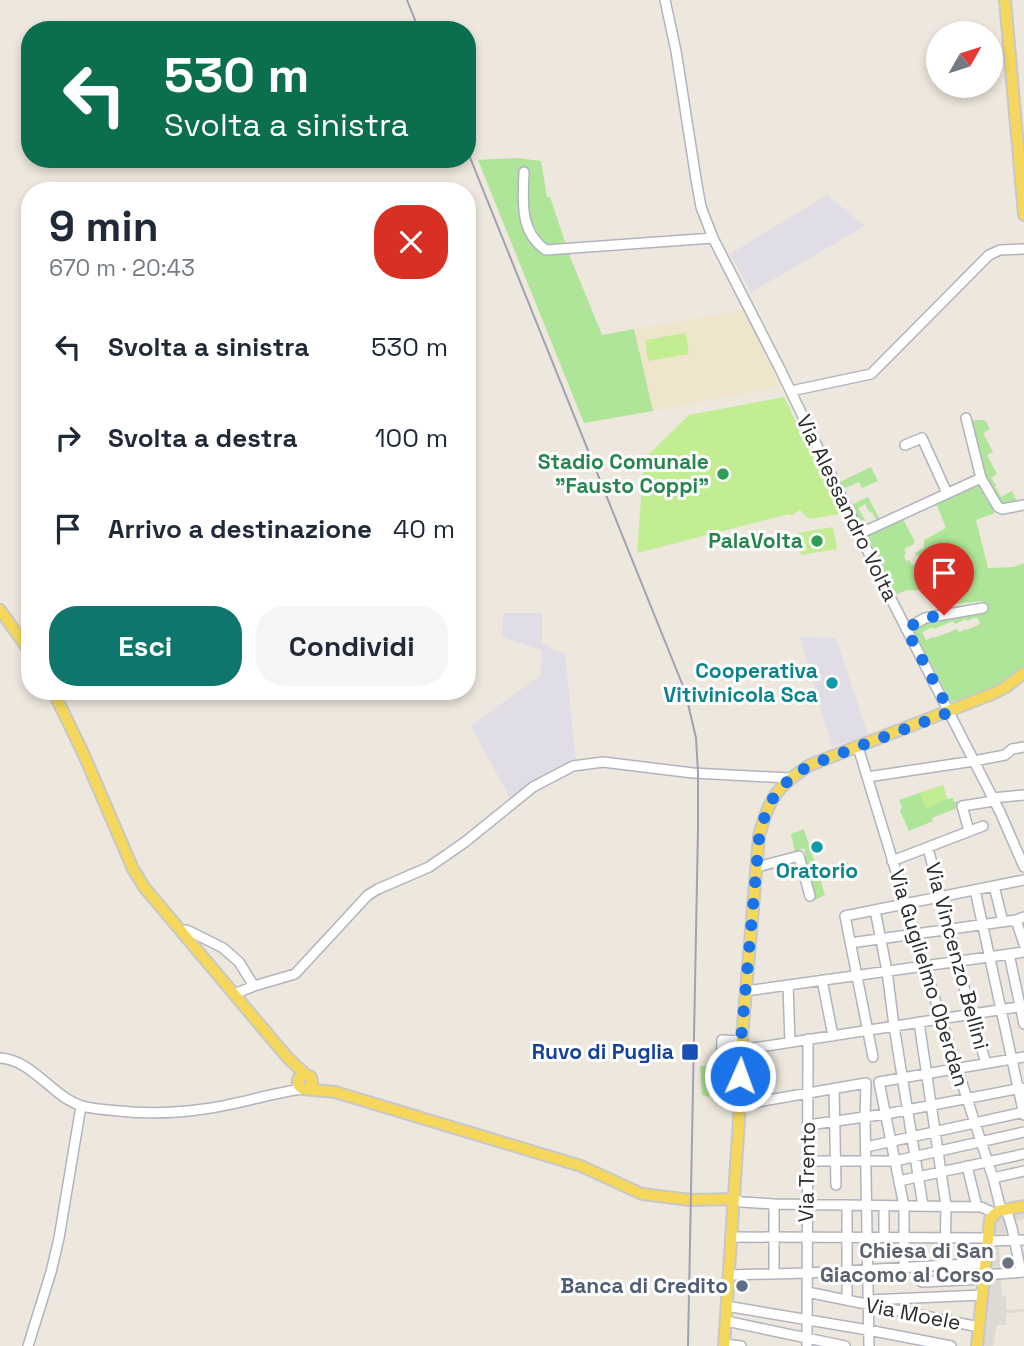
<!DOCTYPE html>
<html lang="it">
<meta charset="utf-8">
<style>
:root{--surface:#fff;--page:#f6f6f7;--text:#1f2937;--muted:#747a83;--accent:#0f766e}
body{margin:0;font-family:"Space Grotesk",sans-serif;background:var(--page);color:var(--text);height:100vh;display:flex;flex-direction:column;font-size:26px;white-space:nowrap}
*{box-sizing:border-box;margin:0}
p{font-size:23px;color:var(--muted)}
.icon{flex:none;width:38px;height:38px;fill:none;stroke:currentColor;stroke-width:2;stroke-linecap:round;stroke-linejoin:round}
.map{position:relative;flex:1;overflow:hidden}
.sheet{position:absolute;left:21px;top:182px;width:455px;height:518px;display:flex;flex-direction:column;background:var(--surface);border-radius:28px;box-shadow:0 4px 10px #0003}
.sheet>*{flex:none}
.banner{position:absolute;left:21px;top:21px;width:455px;height:147px;border-radius:28px;box-shadow:0 4px 10px #0003;background:#0b6e4f;color:#fff;overflow:hidden}
.needle{width:46px;rotate:51deg}
.fabs{position:absolute;left:926px;top:21px;display:grid;gap:14px}
.fabs a{display:grid;place-items:center;width:77px;height:77px;border-radius:50%;background:var(--surface);box-shadow:0 4px 10px #0003;font-size:35px}
.pin{position:absolute;display:grid;place-items:center;width:60px;height:60px;color:#fff;margin:-72px -30px;border-radius:50% 50% 50% 0;rotate:-45deg;box-shadow:0 0 7px #0007}
.pin .icon{rotate:45deg}
.me{position:absolute;width:77px;margin:-38px;rotate:2deg;stroke-linejoin:round;filter:drop-shadow(0 0 5px #0008)}
.turn{display:flex;align-items:center;gap:24px;height:147px;padding:0 28px;font-size:32px}
.turn .icon{width:91px;height:91px;stroke-width:2.5}
.turn b{display:block;font-size:49px;line-height:60px}
.round{display:grid;place-items:center;flex:none;width:74px;height:74px;border-radius:28px;background:var(--page)}
.head{display:flex;align-items:center;justify-content:space-between;height:119px;padding:0 28px}
h1{font-size:42px;font-weight:700;line-height:52px}
.action{display:flex;gap:14px;margin-top:auto;padding:14px 28px}
.action a{flex:1;height:80px;border-radius:28px;background:var(--accent);color:#fff;font-size:28px;font-weight:700;line-height:80px;text-align:center}
.action a+a{background:var(--page);color:var(--text)}
ul{padding:0;list-style:none}
li{display:flex;align-items:center;gap:21px;height:91px;padding:0 28px}
li div{flex:1}
li b{display:block;font-size:26px}
li em{font-style:normal}
.map>svg:first-child{display:block}
</style>
<div class="map">
<svg width="1024" height="1346" viewBox="0 0 1024 1346">
<rect width="100%" height="100%" fill="#ede7dd"/>
<path fill="#e0dde6" d="M827 195 865 226 751 292 730 254Z
M503 613H542V642L552 649 565 653 576 763 510 798 471 726 541 675 542 650 502 637Z
M800 637 836 638 868 735 832 747Z"/>
<path fill="#efe5cc" d="M745 310 782 387 653 411 634 329Z"/>
<path fill="#afe598" fill-rule="evenodd" d="M517 158 541 161 547 197H550L569 254 602 335 634 329 653 411 584 423 478 160Z
M974 420H985L990 429 983 433 993 452 987 455 997 474 991 478 996 485 995 488 997 489 1001 497 1012 491 1017 502 1007 505C983 494 978 448 972 424Z
M871 467 878 481 862 488 859 482 843 489 840 482Z
M978 484 995 513 976 520 988 568 1014 567 1024 563V666C1004 686 978 693 951 702L913 629 926 623 985 611 982 601 956 604 954 591 907 590 895 595 867 535 903 519 914 540V544L904 549 906 554 904 555 906 561 909 560 912 565 921 561 919 555 916 556 915 553 924 548V540L946 528 936 503ZM974 618H978L980 624 967 630 966 629 959 632 957 629 934 638 933 637 926 640 922 632 933 627 934 629 953 621 955 624 966 619 967 621Z
M868 497 880 520 877 521 872 512 870 513 865 504 858 508 868 525 862 528 851 505Z
M943 785 947 799 953 798 954 802 961 801 962 806 932 818 933 821 909 831 900 811 902 807 899 800Z
M804 829 825 895 815 900 802 858 806 856 804 848 795 852 791 834Z
M700 1066H715L714 1076 709 1097 702 1095Z"/>
<path fill="#c3ed93" d="M686 333 689 354 648 361 645 340Z
M784 397 818 468 820 467 828 485V488H830L838 505 836 507 840 514 809 519 800 510 791 516 789 514 637 553 644 459 689 415Z
M833 527 837 549 801 555 797 533Z
M943 785 947 799 926 809 920 793Z
M848 861 852 873 823 882 820 870Z"/>
<path fill="#dddad4" fill-rule="evenodd" d="M1024 1211V1219L1013 1221 1018 1251H1024V1275L1001 1278 1002 1296H1006V1310L1024 1309V1312L1006 1313V1325H997L993 1346H982L997 1220 1007 1215ZM1007 1244 1014 1245 1017 1266 1000 1268 999 1245Z"/>
<g fill="none" stroke-linecap="round" stroke-linejoin="round">
<g stroke="#b1b3bf" stroke-width="12">
<path id="minor" d="M665 0 676 51 696 179 701 207 713 238 780 369 887 591 1000 812 1024 867
M524 172C523 200 519 232 546 250L713 238
M791 391 871 374 989 255 1000 250 1024 249
M966 418 981 478 998 507 1002 509 1024 505
M905 445 922 438 947 493
M859 534 981 478
M906 629 925 618 983 608
M858 747 941 1019 993 1178 1001 1210
M867 777 974 761 1005 755 1012 749 1024 747
M993 798 1024 795
M969 831 962 806 994 801
M928 848 971 1014 986 1063
M892 861 983 826
M757 867 799 856 810 896
M994 886 1003 922
M975 890 1024 1115
M875 910 887 971 894 1026 923 1206
M1016 920 1024 944
M182 931 186 930 191 932 223 948 239 962 254 986
M850 943 1016 920 1024 917
M1009 954 1024 1024
M822 980 833 1036
M788 985 790 1042
M746 991 1024 952
M234 994 254 986 295 974 368 895 378 889 429 867 465 842 533 787 573 766 603 762 693 773 790 778
M919 1022 946 1206 945 1266
M741 1050 1024 1006
M873 1057 845 916 1024 880
M0 1058C33 1060 51 1096 82 1106 93 1109 107 1110 119 1111 146 1114 176 1113 204 1109 237 1105 270 1093 303 1089
M740 1069 721 1070 722 1040 742 1041
M730 1070 731 1041
M834 1089 836 1185
M740 1105 866 1083 865 1118 869 1346
M808 1125 886 1114 1022 1088
M866 1147 1024 1112
M807 1161H895L1024 1132
M967 1166 977 1207
M993 1178 1024 1171
M899 1181 1024 1154
M734 1199 742 1202 774 1204 981 1207 994 1213
M774 1204V1274
M1006 1209 1012 1228 1021 1272
M731 1237 988 1238
M884 1237V1206
M988 1241 1024 1240
M904 1267V1206L879 1082 1024 1057
M729 1275 807 1273 985 1263
M984 1275 1024 1272
M922 1282 984 1279
M807 1292 979 1327
M847 1300V1205
M869 1300 982 1295
M726 1306 868 1330 951 1346
M726 1321 845 1346
M724 1344 741 1346
M28 1346 51 1272 59 1238 81 1106
M807 1346 808 1039"/>
</g>
<g stroke="#c8c8c8" stroke-width="14">
<path id="major" d="M1005 0 1024 215
M0 610 30 652
M53 691 84 755 133 869 144 887 287 1057 305 1074
M308 1088C313 1085 313 1080 310 1076L303 1075C296 1078 296 1085 303 1089L335 1092 581 1166 642 1194 691 1200 734 1199
M724 1346 740 1105 741 1050 759 836C769 798 777 786 810 765L992 694 1006 687 1024 673
M977 1346 990 1219 998 1211 1024 1206"/>
</g>
<use href="#minor" stroke="#fff" stroke-width="9"/>
<use href="#major" stroke="#f4d75b" stroke-width="10"/>
<path stroke="#9fa1b6" stroke-width="2" d="M407 0 419 30
M467 150 685 691 696 738 698 773V829L688 1346"/>
</g>
<g fill="none" stroke-linecap="round" stroke-linejoin="round">
<path stroke="#1a73e8" stroke-width="12" stroke-dasharray="0 21.6" d="M740 1076 741 1040 759 839C767 800 777 786 810 765L950 712 906 629 925 618 944 615"/>
</g>
<g fill="#2e9e5b" stroke="#fff" stroke-width="2.5">
<circle cx="723" cy="474" r="7"/>
<circle cx="817" cy="541" r="7"/>
</g>
<g fill="#0f9aa8" stroke="#fff" stroke-width="2.5">
<circle cx="832" cy="683" r="7"/>
<circle cx="817" cy="847" r="7"/>
</g>
<rect fill="#1a4fb4" stroke="#fff" stroke-width="2.5" x="681" y="1043" width="18" height="18" rx="3.5"/>
<circle fill="#6b7280" stroke="#fff" stroke-width="2.5" cx="1008" cy="1263" r="7"/>
<circle fill="#5c6f8a" stroke="#fff" stroke-width="2.5" cx="742" cy="1286" r="7"/>
<g text-anchor="middle" stroke-width="6" stroke-linejoin="round" paint-order="stroke">
<g font-size="21" font-weight="bold" fill="#27864d" stroke="#fff" text-anchor="end">
<text x="709" y="469">Stadio Comunale<tspan x="709" dy="24">"Fausto Coppi"</tspan></text>
<text x="803" y="548">PalaVolta</text>
</g>
<g font-size="21" fill="#2b2b2b" stroke="#fff">
<text transform="translate(847 508) rotate(64)" y="7">Via Alessandro Volta</text>
<text transform="translate(957 956) rotate(75)" y="7">Via Vincenzo Bellini</text>
<text transform="translate(929 978) rotate(73)" y="7">Via Guglielmo Oberdan</text>
<text transform="translate(807 1172) rotate(-89)" y="7">Via Trento</text>
<text transform="translate(913 1314) rotate(11)" y="7">Via Moele</text>
</g>
<g font-size="21" font-weight="bold" fill="#0d838f" stroke="#fff" text-anchor="end">
<text x="818" y="678">Cooperativa<tspan x="818" dy="24">Vitivinicola Sca</tspan></text>
<text x="817" y="878" text-anchor="middle">Oratorio</text>
</g>
<g font-size="21" font-weight="bold" fill="#164399" stroke="#fff" text-anchor="end">
<text x="674" y="1059">Ruvo di Puglia</text>
</g>
<g font-size="21" font-weight="bold" fill="#5b616d" stroke="#fff" text-anchor="end">
<text x="994" y="1258">Chiesa di San<tspan x="994" dy="24">Giacomo al Corso</tspan></text>
</g>
<g font-size="21" font-weight="bold" fill="#4e5e75" stroke="#fff" text-anchor="end">
<text x="728" y="1293">Banca di Credito</text>
</g>
</g>
</svg>
<div class="fabs">
<a><svg class="needle" viewBox="-14 -14 28 28"><path d="M0-13l5 13h-10z" fill="#e53935"/><path d="M0 13l5-13h-10z" fill="#747a83"/></svg></a>
</div>
<div class="pin" style="left:944px;top:615px;background:#d93025"><svg class="icon" aria-label="arrive" viewBox="0 0 24 24"><path d="M6 21V4h12l-3 4 3 4H6"/></svg></div>
<svg class="me" style="left:740px;top:1076px" viewBox="-20 -20 40 40"><circle r="17" fill="#1a73e8" stroke="#fff" stroke-width="3"/><path d="M0-11L8 9 0 5-8 9z" fill="#fff"/></svg>
<div class="banner">
<div class="turn"><svg class="icon" aria-label="left" viewBox="0 0 24 24"><path d="M17 20v-9H6M10 6l-5 5 5 5"/></svg><div><b>530 m</b>Svolta a sinistra</div></div>
</div>
<section class="sheet">
<div class="head"><div><h1>9 min</h1><p>670 m · 20:43</p></div><a class="round" style="background:#d93025;color:#fff"><svg class="icon" aria-label="close" viewBox="0 0 24 24"><path d="M6 6l12 12M18 6L6 18"/></svg></a></div>
<ul>
<li><svg class="icon" aria-label="left" viewBox="0 0 24 24"><path d="M17 20v-9H6M10 6l-5 5 5 5"/></svg><div><b>Svolta a sinistra</b></div><em>530 m</em></li>
<li><svg class="icon" aria-label="right" viewBox="0 0 24 24"><path d="M7 20v-9h11M14 6l5 5-5 5"/></svg><div><b>Svolta a destra</b></div><em>100 m</em></li>
<li><svg class="icon" aria-label="arrive" viewBox="0 0 24 24"><path d="M6 21V4h12l-3 4 3 4H6"/></svg><div><b>Arrivo a destinazione</b></div><em>40 m</em></li>
</ul>
<div class="action"><a>Esci</a><a>Condividi</a></div>
</section>
</div>
